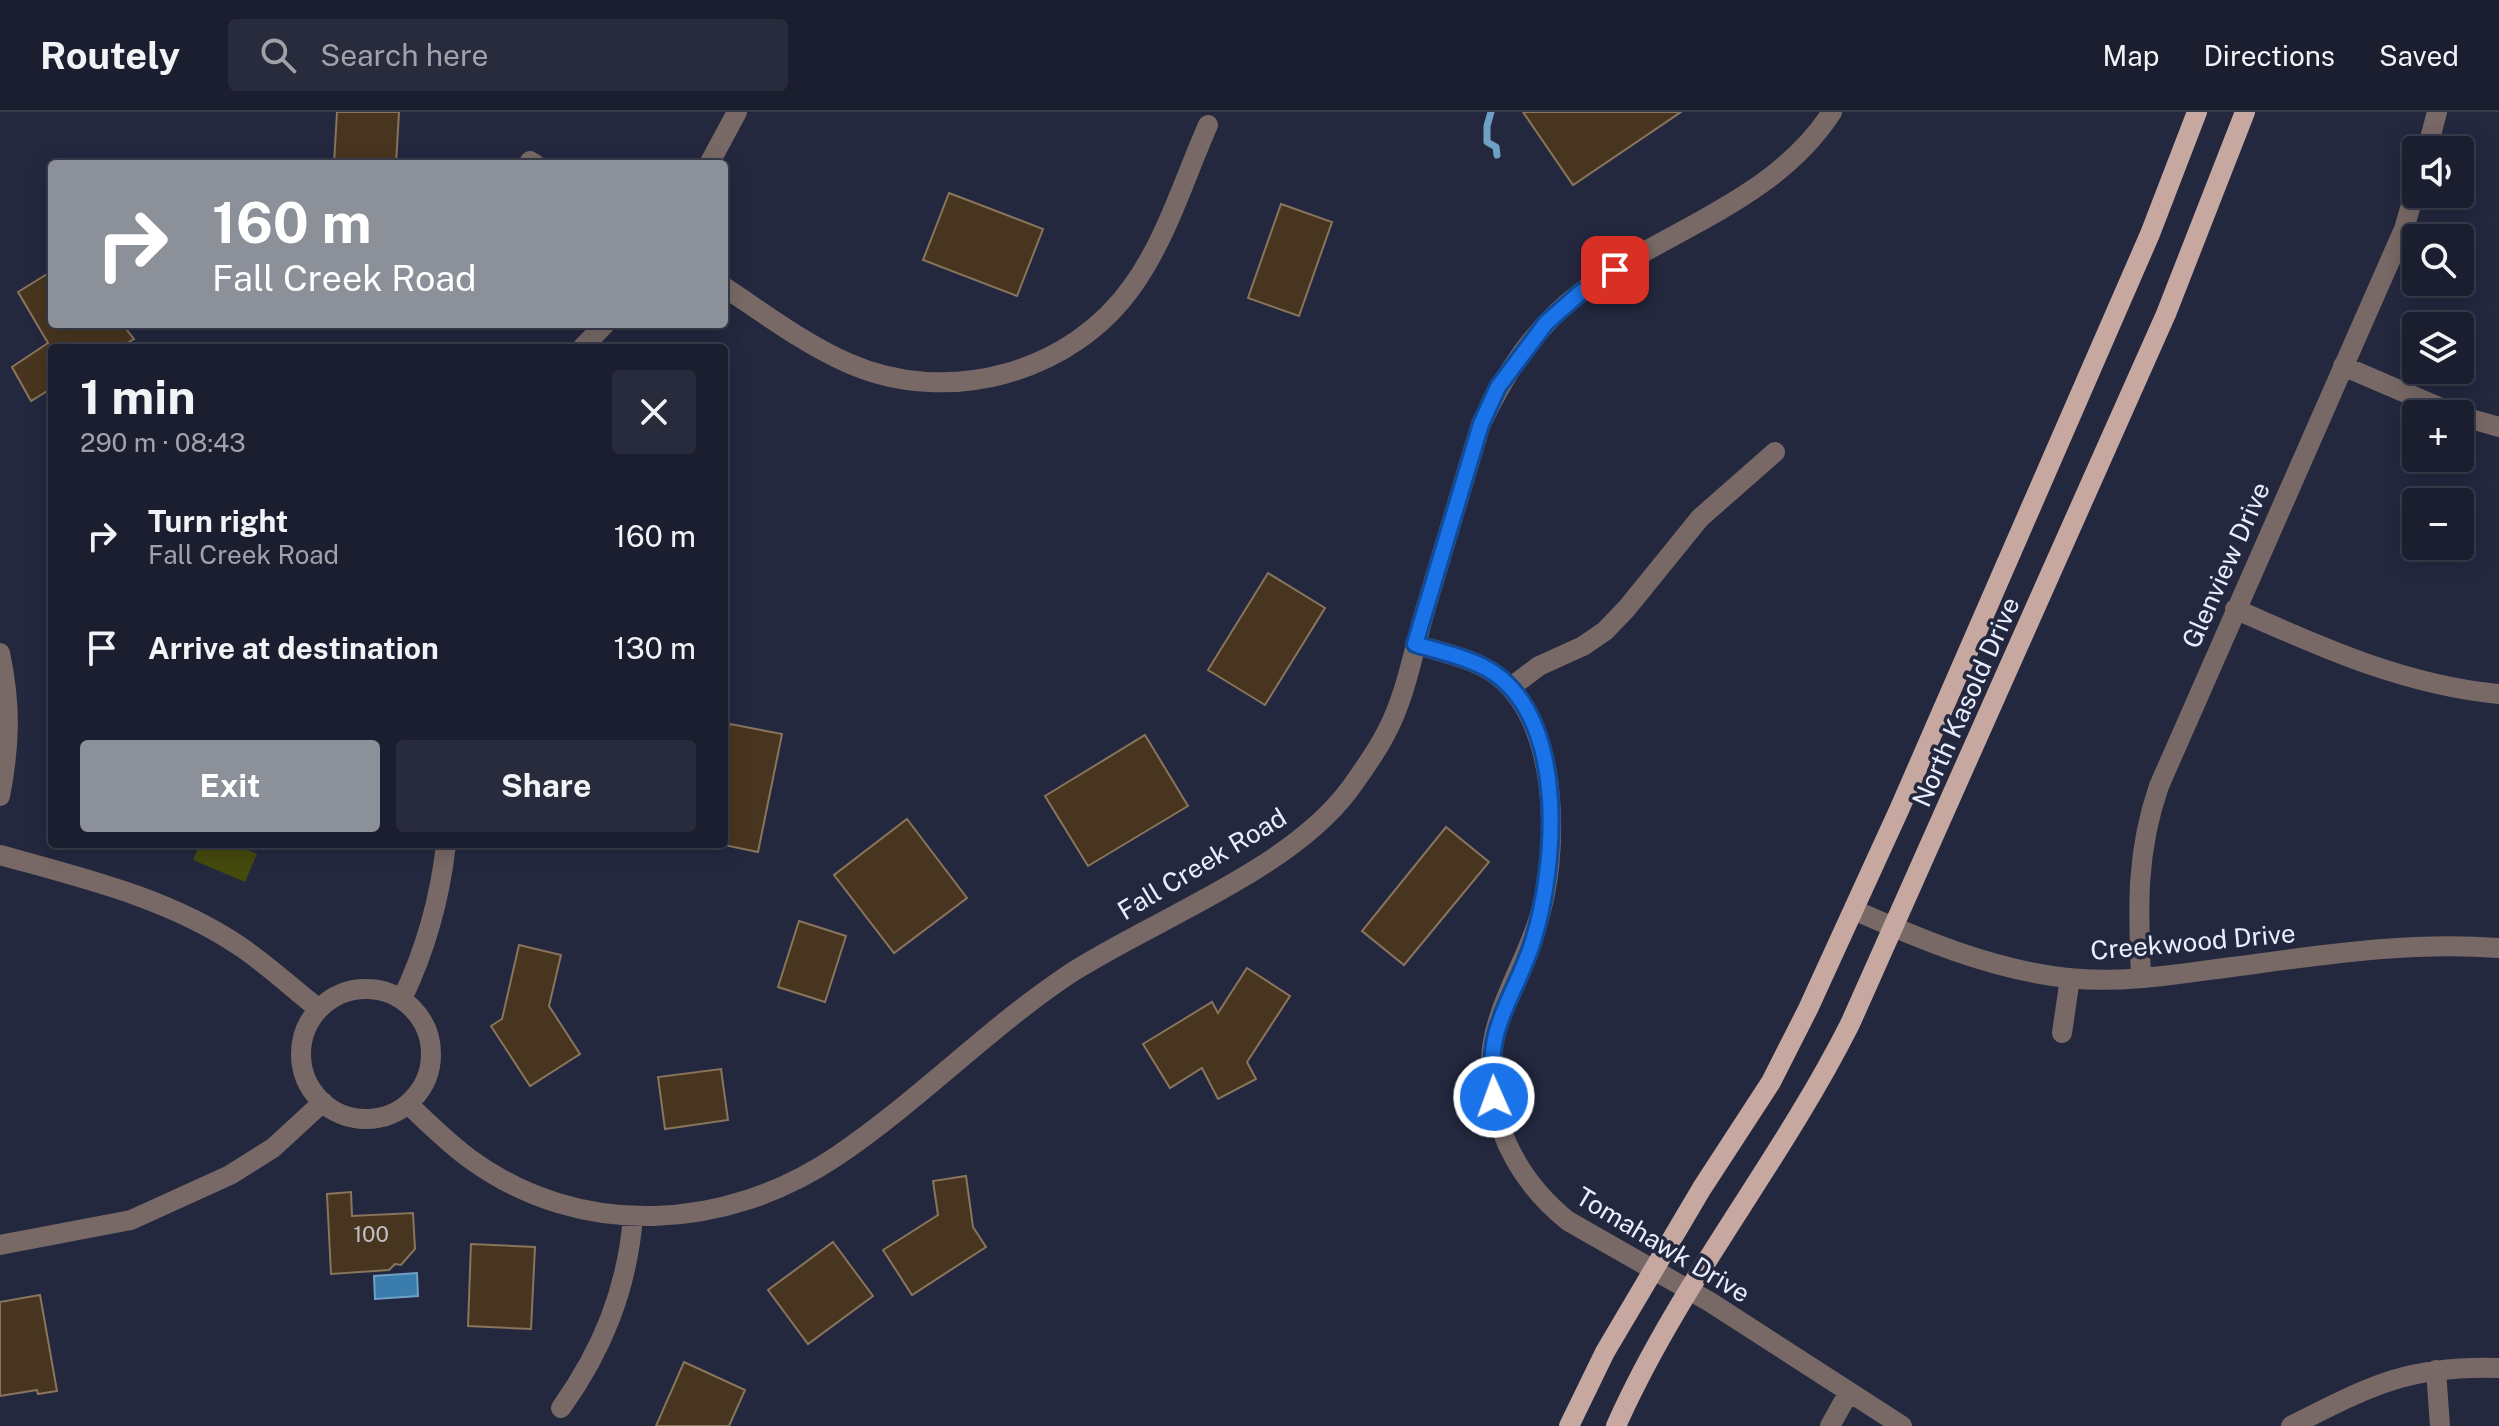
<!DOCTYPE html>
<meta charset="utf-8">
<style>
:root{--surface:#1b1e2f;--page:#282b3b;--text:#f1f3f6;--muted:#a0a2aa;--line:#393c4b;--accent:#8c9099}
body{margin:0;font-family:"Public Sans",sans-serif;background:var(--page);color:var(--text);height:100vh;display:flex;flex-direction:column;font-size:30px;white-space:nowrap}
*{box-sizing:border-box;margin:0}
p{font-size:26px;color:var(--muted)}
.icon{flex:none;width:44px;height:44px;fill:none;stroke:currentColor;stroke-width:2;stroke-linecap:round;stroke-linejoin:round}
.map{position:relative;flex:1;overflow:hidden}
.drawer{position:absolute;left:48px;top:232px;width:680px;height:504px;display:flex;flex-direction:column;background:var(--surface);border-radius:8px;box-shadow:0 4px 20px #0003,0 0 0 2px var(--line)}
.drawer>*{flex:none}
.top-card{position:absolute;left:48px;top:48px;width:680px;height:168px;border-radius:8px;box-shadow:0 4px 20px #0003,0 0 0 2px var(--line);background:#8c9099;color:#fff;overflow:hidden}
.buttons{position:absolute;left:2402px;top:24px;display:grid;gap:16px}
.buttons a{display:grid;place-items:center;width:72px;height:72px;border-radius:8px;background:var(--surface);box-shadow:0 4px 20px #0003,0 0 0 2px var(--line);font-size:40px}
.pin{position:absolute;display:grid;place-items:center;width:68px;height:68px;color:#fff;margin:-34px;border-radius:16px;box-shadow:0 4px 12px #0006}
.me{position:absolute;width:88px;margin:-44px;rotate:358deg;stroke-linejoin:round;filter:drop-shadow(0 0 6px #0008)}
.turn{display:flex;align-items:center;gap:28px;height:168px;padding:0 32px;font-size:36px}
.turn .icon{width:104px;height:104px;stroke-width:2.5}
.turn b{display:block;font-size:56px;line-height:68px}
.round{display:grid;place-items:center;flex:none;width:84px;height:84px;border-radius:8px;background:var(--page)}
.overview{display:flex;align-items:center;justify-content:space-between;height:136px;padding:0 32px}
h1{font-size:48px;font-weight:700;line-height:60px}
.button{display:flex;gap:16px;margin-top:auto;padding:16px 32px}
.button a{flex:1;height:92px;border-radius:8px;background:var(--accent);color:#fff;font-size:32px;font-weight:700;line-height:92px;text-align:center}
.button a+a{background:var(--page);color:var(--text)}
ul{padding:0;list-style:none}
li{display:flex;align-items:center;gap:24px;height:112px;padding:0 32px}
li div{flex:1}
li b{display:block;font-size:30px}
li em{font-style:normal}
header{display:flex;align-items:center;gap:48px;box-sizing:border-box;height:112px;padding:0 40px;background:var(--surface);border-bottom:2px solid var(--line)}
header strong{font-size:38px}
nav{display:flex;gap:44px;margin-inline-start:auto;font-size:28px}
.search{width:560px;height:72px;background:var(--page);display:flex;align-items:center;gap:20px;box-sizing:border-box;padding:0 28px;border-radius:8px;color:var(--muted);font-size:30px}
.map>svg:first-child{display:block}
</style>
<header>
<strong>Routely</strong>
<div class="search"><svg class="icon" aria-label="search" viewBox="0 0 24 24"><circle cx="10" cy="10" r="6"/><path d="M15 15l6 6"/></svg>Search here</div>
<nav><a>Map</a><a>Directions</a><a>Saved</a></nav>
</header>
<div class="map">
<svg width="2499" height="1314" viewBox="0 0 2499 1314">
<rect width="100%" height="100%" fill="#24283f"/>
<path fill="#454a0d" d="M200 732H233L257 742 245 770 193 748Z"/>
<path fill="#3a7dad" stroke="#6e9fc5" stroke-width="2" d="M417 1161 418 1184 375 1187 374 1164Z"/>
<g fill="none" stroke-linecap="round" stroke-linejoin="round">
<path stroke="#6e9fc5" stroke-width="7" d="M1491 0 1487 14V30L1496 35 1497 43"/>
</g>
<path fill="#48351f" stroke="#89745c" stroke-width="2" d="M337 0H399L396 52H334Z
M1523 0H1681L1573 73Z
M949 81 1043 117 1017 184 923 148Z
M1281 92 1332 110 1299 204 1248 186Z
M52 159V212H122L134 227 119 236H52V276L31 289 12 255 48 231 18 180Z
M1268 461 1325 496 1265 593 1208 558Z
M730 612 782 622 758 740 724 733V643Z
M1145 623 1188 694 1088 754 1045 684Z
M907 707 967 786 894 841 834 763Z
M1446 715 1489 750 1404 853 1362 819Z
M799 809 846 824 825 890 778 875Z
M519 833 561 843 549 894 580 942 530 974 491 914 502 907Z
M1247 856 1290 884 1247 950 1256 967 1218 987 1202 956 1170 976 1143 932 1212 890 1218 901Z
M721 957 728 1008 665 1017 658 965Z
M966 1064 973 1115 986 1135 912 1183 883 1138 938 1103 933 1069Z
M351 1080 352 1104 413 1101 415 1137 401 1153 395 1152 389 1158 331 1162 327 1082Z
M833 1130 873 1184 808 1232 768 1178Z
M471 1132 535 1135 531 1217 468 1214Z
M40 1183 57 1279 38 1282 37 1278 0 1284V1190Z
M684 1250 745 1278 729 1314H656Z"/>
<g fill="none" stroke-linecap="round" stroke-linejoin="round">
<path stroke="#786966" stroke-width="20" d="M2427 38 2437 0
M530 49 535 52
M709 52 737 0
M724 175C764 201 804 232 848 251 947 295 1072 262 1134 172 1167 125 1185 65 1208 13
M582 236 605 212
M2343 254 2455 302
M2460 304 2499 315
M2235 497C2321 535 2404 573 2499 582
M1415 532C1440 540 1472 546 1495 562 1557 606 1559 727 1542 795 1533 833 1512 866 1500 903 1473 980 1507 1060 1568 1109L1710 1190 1902 1314
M0 541C11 592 10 633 0 684
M1511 575 1539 554 1583 534 1605 519 1627 496 1700 406 1775 340
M0 743C83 766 169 786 241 835 269 854 293 877 319 897
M1854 798C1922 828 1993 858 2068 866 2122 872 2179 862 2232 855 2322 843 2409 829 2499 836
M2141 864C2138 796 2136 740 2159 674L2404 117 2416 76
M301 942a65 65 0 1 1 130 0a65 65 0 1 1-130 0Z
M402 887C426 837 440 787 446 732
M2062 921 2070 866
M408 992C428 1011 448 1031 470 1047 581 1128 726 1119 837 1044 920 988 990 914 1074 859 1158 806 1290 757 1349 678 1362 660 1376 641 1386 621 1407 582 1414 534 1427 492 1445 432 1463 372 1481 312 1505 261 1535 215 1580 181 1663 118 1773 91 1832 0
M0 1133 131 1108 230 1063 273 1036 323 990
M2436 1258 2440 1314
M561 1296C603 1237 627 1177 633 1105
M1830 1314 1849 1280
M2291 1314C2370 1274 2408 1253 2499 1256"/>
<path stroke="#c6a8a1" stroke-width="20" d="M1569 1314 1605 1240 1702 1076 1771 970 1808 897 1899 698 2150 122 2197 0
M1616 1314C1679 1172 1780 1051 1850 912L2166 202 2245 0"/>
</g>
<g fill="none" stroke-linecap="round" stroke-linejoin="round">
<g stroke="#114b97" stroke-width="20">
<path id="route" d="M1494 985C1484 912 1513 891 1533 829 1556 755 1568 612 1494 561 1472 546 1440 540 1415 532L1481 312 1498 275 1546 211 1580 181 1615 158"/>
</g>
<use href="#route" stroke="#1a73e8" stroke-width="14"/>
</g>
<g text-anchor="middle" stroke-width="7" stroke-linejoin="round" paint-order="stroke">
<g font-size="22" fill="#c1bfc6">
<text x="371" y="1130">100</text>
</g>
<g font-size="26" fill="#e9edfd" stroke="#24283f">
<text transform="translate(2226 453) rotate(-66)" y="9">Glenview Drive</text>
<text transform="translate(1966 590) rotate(-66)" y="9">North Kasold Drive</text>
<text transform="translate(1202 752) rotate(-31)" y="9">Fall Creek Road</text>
<text transform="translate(2193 830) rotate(-5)" y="9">Creekwood Drive</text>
<text transform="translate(1663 1133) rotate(31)" y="9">Tomahawk Drive</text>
</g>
</g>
</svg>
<div class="buttons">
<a><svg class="icon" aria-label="sound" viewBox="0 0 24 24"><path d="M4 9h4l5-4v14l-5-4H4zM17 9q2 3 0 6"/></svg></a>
<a><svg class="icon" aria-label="search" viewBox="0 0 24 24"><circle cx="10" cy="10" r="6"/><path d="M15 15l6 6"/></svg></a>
<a><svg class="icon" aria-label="layers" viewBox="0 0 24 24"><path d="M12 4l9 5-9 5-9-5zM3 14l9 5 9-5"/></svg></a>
<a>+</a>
<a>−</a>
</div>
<div class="pin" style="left:1615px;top:158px;background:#d93025"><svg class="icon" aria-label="arrive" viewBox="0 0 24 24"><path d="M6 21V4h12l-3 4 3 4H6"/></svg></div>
<svg class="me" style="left:1494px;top:985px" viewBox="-20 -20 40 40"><circle r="17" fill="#1a73e8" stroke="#fff" stroke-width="3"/><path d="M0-11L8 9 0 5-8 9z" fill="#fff"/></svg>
<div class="top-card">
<div class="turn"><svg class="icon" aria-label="right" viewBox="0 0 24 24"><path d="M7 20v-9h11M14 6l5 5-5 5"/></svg><div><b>160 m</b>Fall Creek Road</div></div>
</div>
<section class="drawer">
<div class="overview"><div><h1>1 min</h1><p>290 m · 08:43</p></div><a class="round"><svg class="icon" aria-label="close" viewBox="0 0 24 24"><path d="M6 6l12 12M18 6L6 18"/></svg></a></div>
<ul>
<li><svg class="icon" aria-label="right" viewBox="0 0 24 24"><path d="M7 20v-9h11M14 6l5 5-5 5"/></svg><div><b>Turn right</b><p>Fall Creek Road</p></div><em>160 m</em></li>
<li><svg class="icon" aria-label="arrive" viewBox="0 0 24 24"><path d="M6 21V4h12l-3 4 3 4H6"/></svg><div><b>Arrive at destination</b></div><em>130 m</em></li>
</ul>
<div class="button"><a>Exit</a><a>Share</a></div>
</section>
</div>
